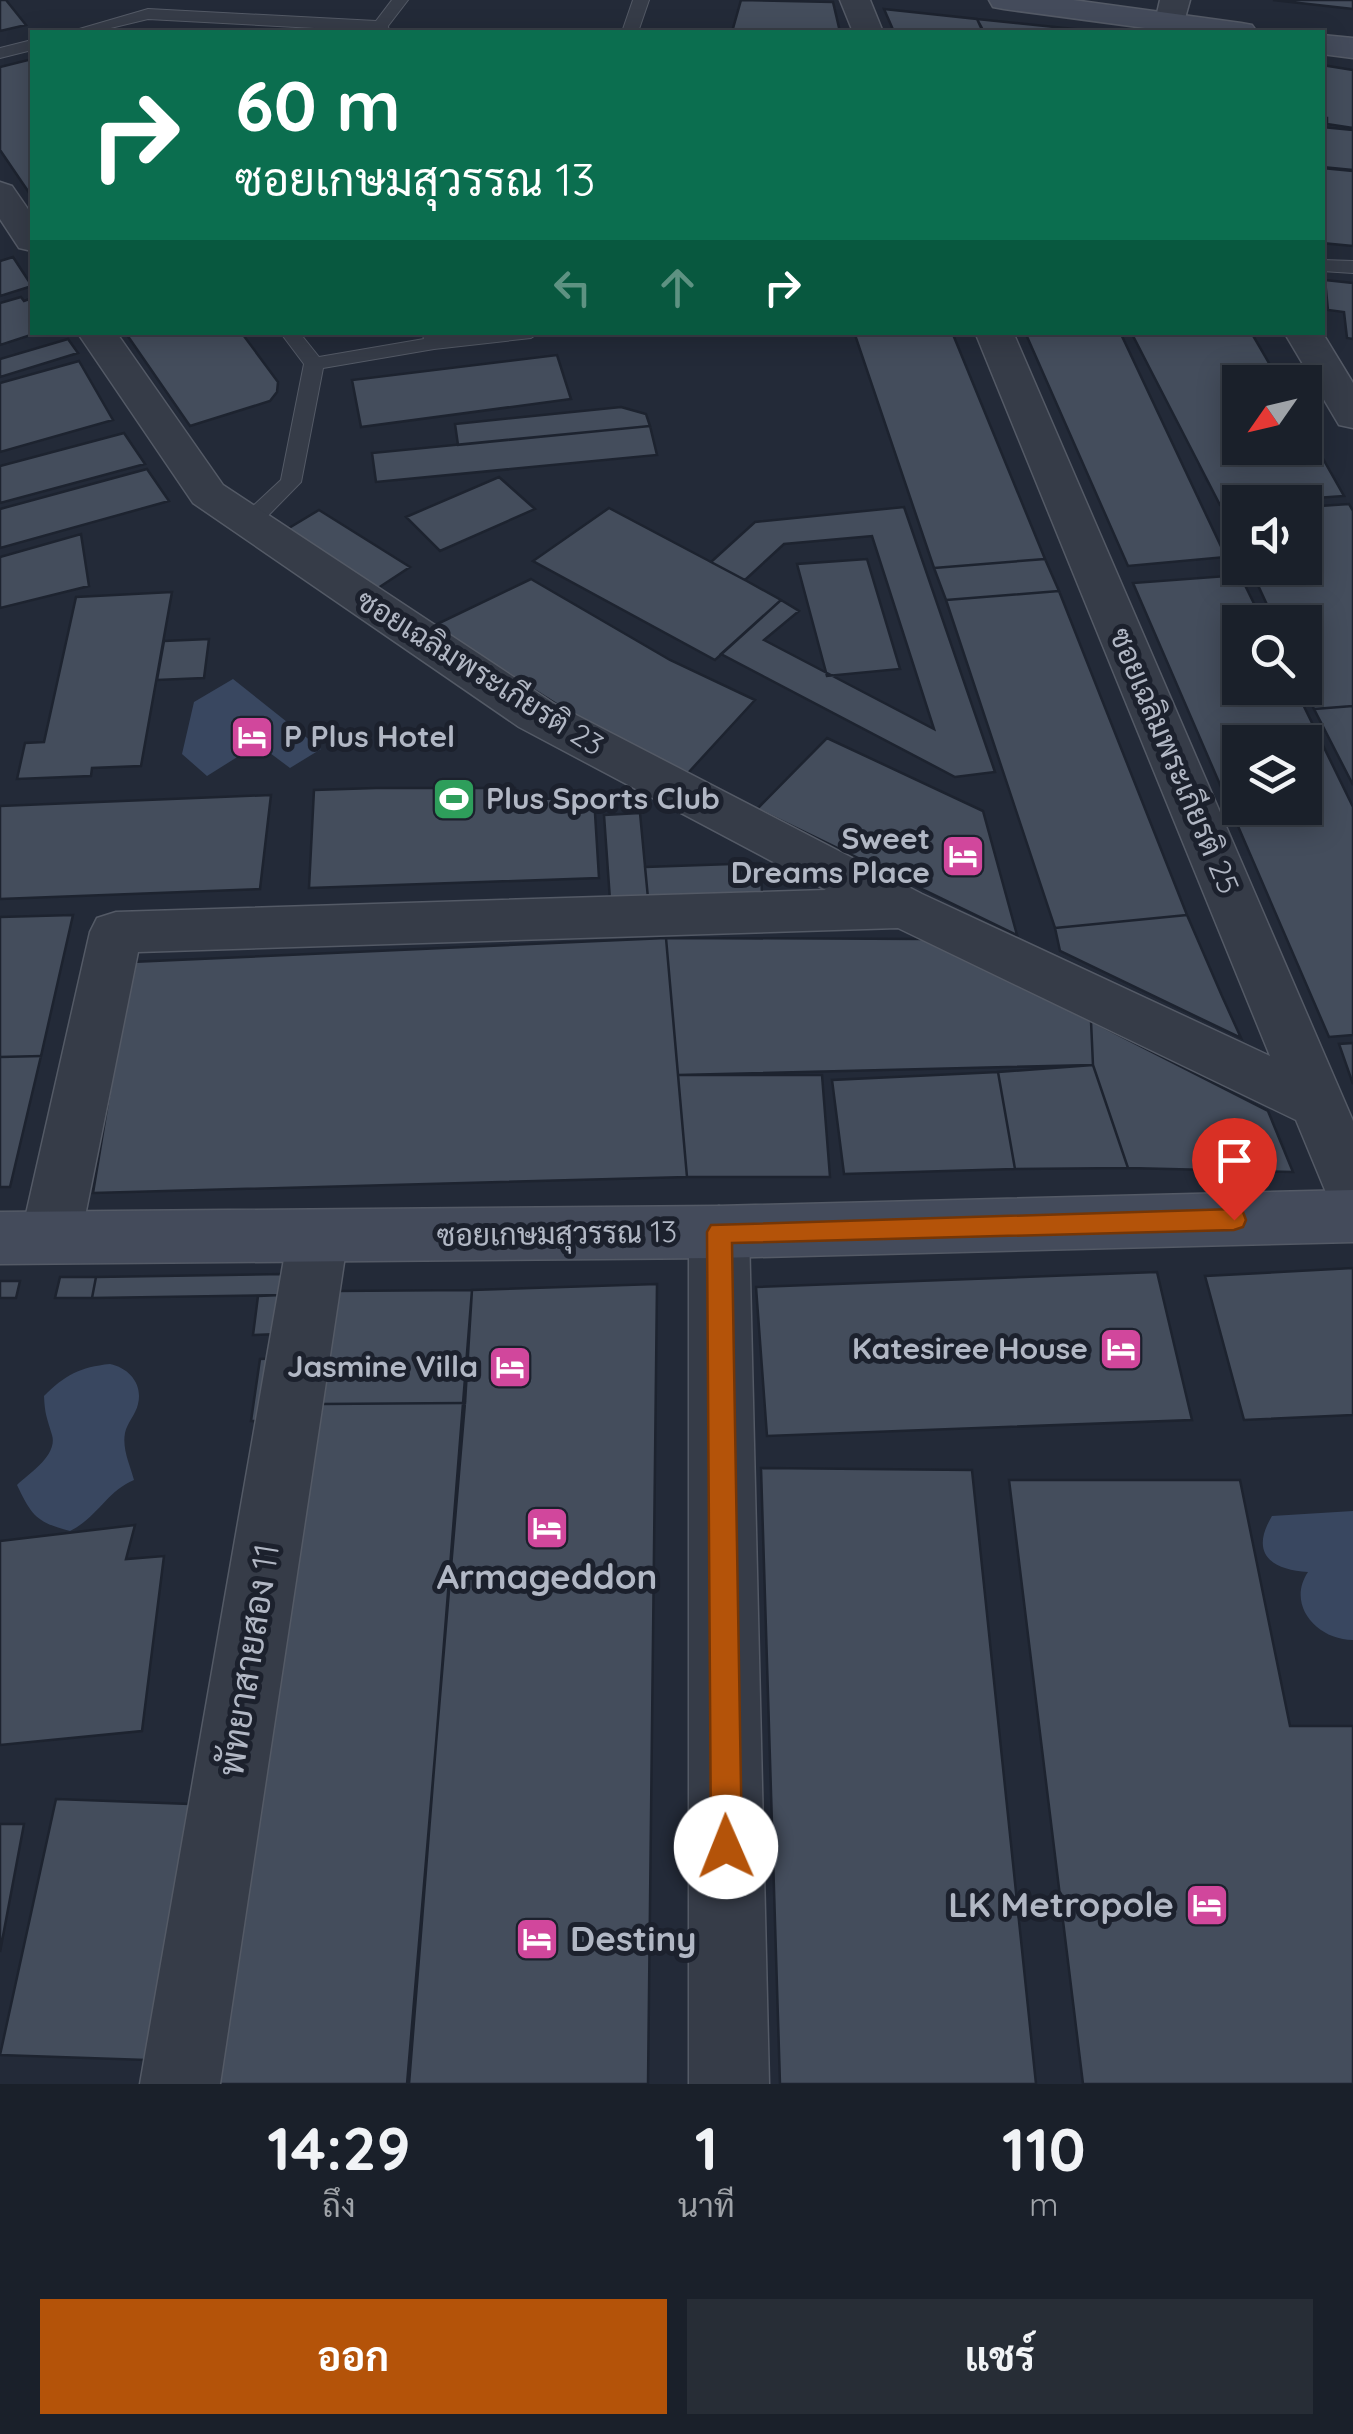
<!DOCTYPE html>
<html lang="th">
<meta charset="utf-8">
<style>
:root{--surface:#1a202a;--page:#272d36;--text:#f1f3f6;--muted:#9fa3a8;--line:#383e47;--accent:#b45309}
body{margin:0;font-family:Quicksand,Sarabun,sans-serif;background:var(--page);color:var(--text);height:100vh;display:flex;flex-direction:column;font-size:38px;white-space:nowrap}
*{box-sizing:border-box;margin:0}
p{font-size:32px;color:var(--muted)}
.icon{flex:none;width:55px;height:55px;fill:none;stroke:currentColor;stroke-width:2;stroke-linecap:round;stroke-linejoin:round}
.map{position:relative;height:2084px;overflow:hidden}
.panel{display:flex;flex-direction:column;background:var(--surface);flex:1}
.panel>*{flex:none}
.guide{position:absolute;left:30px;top:30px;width:1295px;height:305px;border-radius:0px;box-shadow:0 5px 25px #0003,0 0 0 2px var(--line);background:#0b6e4f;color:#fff;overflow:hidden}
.needle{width:65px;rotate:236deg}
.tools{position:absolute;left:1222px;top:365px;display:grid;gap:20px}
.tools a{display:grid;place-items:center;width:100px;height:100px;border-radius:0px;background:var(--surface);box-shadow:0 5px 25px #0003,0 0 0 2px var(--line);font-size:50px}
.pin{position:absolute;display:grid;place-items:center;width:85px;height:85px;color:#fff;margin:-102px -42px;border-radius:50% 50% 50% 0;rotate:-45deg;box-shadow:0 0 10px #0007}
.pin .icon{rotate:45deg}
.me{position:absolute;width:110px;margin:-55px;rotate:359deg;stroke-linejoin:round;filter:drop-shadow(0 0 8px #0008)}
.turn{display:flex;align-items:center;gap:35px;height:210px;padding:0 40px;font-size:45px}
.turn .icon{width:130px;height:130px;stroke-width:2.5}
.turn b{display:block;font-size:70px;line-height:85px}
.lanes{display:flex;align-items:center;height:95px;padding:0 40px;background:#0003;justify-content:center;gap:50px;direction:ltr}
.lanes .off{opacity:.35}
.eta{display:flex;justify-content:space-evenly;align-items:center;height:170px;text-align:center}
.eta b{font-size:60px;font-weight:700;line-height:70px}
.cta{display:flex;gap:20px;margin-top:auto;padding:20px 40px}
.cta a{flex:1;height:115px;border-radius:0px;background:var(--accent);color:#fff;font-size:40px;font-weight:700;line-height:115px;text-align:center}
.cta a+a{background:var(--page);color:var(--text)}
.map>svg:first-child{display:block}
</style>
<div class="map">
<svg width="1353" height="2084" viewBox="0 0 1353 2084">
<rect width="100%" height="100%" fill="#232a38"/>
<path fill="#394760" d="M233 679 321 749 290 768 258 744 207 776 182 754 194 702Z
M110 1364C129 1368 143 1384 138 1404 136 1414 127 1423 125 1433 122 1449 130 1465 134 1480 107 1491 98 1517 70 1531 36 1522 32 1516 17 1485 30 1473 58 1455 52 1435 47 1417 45 1416 44 1396 65 1375 80 1367 110 1364Z
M1353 1511V1640C1317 1640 1286 1605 1308 1572 1272 1570 1249 1554 1272 1516Z"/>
<path fill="#444d5c" stroke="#1d232f" stroke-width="2.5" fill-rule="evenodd" d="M0 0H6L26 25 0 31Z
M741 0 833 2 840 32H732Z
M1273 0H1353V9Z
M884 9 977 19 983 32H894Z
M977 19 1103 32H984Z
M32 59V197L0 150V67Z
M1322 65 1353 70V128L1327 124V118H1322Z
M1322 127 1353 130V170L1322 167Z
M1322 168 1353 171V246L1322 243Z
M13 257 32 286 0 296V261Z
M1325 280 1353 283V339L1347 338 1344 312 1328 310Z
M21 297 24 301 32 298V332H40L0 345V303Z
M125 332H241L278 382 277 392 270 401 190 426Z
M854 332H952L1045 559 934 568Z
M1025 332H1120L1226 557 1128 566Z
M1131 332H1251L1280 382H1240V448H1305V427L1344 496 1220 505Z
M68 339 78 353 0 377V359Z
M557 355 571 399 361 427 352 380Z
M79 361 113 420 0 452V383Z
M621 407 646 414 650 426 458 445 455 424Z
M650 426 657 455 376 482 372 453Z
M124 433 145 464 0 503V466Z
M147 469 169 501 0 548V509Z
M499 477 535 509 440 551 406 517Z
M1349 504 1353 511V706L1314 709 1304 688 1305 622H1275L1250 568H1305V507Z
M904 507 995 772 955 777 721 654 781 600 799 611 764 640 934 729 872 536 784 544 745 580 711 562 755 522Z
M609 508 745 580 781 600 715 660 533 561Z
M319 510 410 567 375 590 284 531Z
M1240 511V546L1224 512Z
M81 534 89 586 0 608V557Z
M867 559 900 669 827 676 797 564Z
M1045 559 1059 591 946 600 934 568Z
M1240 575 1263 622H1240V688H1295L1353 807V1035L1329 1037 1133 583ZM1240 742H1305V808H1240Z
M531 579 670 660 755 700 688 773 596 729 433 626Z
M1059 591 1187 915 1055 928 946 600Z
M172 592 141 766 92 768 91 776 17 779 25 743 44 742 76 597Z
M209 639 204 678 157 680 164 641Z
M1353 706V785L1314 709Z
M827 738 983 811 1017 935 757 809Z
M376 788H515L517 800 594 797 599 878 309 888 314 790Z
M271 795 260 889 0 899V806Z
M640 813 648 898 610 900 604 815Z
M761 863 762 896 648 898 645 867Z
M73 915 41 1056 0 1057V917Z
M1187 915 1222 996 1241 1038 1060 951 1055 928Z
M666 938 926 939 1091 1021 1093 1065 678 1075Z
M666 938 687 1177 93 1193 131 962Z
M1091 1021 1268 1111 1293 1172 1128 1168 1093 1065Z
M1353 1043V1084L1339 1044Z
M41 1056 10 1187H0V1057Z
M1093 1065 1128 1168 1015 1169 998 1072Z
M998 1072 1015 1169 844 1174 832 1080Z
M678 1075H822L830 1177H687Z
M1353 1268V1415L1244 1420 1205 1276Z
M1157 1272 1192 1420 767 1436 756 1287Z
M285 1274 282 1295 92 1298 96 1277Z
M60 1277H96L92 1298H55Z
M0 1281H20L16 1298H0Z
M657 1284 648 2084H409L472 1290Z
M472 1290 465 1403 320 1404 334 1291Z
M282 1295 278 1334 253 1335 258 1296Z
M280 1358 273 1421H251L260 1359Z
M465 1403 407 2084H212L320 1404Z
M761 1468 972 1470 1036 2084H780Z
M1009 1480H1240L1290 1726H1353V2084H1083Z
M135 1525 126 1559 164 1556 142 1731 0 1745V1541Z
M56 1799 190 1804 146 2060 0 2055Z
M0 1824H24L0 1952Z"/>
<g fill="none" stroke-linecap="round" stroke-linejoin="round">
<g stroke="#545a66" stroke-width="2">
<path id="lane" d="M392 0H408L388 26 389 32 148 19 94 32H69L148 9 376 21Z
M633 0H649L638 32H622Z
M32 40V50L0 58V48Z
M1322 260 1353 261V273L1322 271Z
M280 332H299L319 357 424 339 422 332H442V336L540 332 531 338 434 349 323 368 301 482 255 529H239L236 524 239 519 281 480 304 364Z"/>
</g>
<g stroke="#545a66" stroke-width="3">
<path id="street" d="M840 0H870L883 32H853Z
M1160 0H1190L1182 29H1160L1155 22Z
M0 182 12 186 32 215V251L19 248 0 219Z
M77 332H116L223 485 553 703 922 894 1270 1056 975 332H1013L1353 1121V1214L1332 1207 1296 1120 898 928 138 952 81 1236 72 1254 51 1262 30 1254 21 1236 90 932 97 918 116 912 826 890 519 727 193 503Z
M1284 332H1322L1353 383V428L1339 425Z
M719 1206 740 1214 749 1232 769 2084H689V1232L698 1214Z
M318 1210 339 1218 348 1236 220 2084H140L288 1236 297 1218Z"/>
</g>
<g stroke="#545a66" stroke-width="3">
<path id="secondary" d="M989 0H1073L1241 23 1252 25 1257 32H1175L1004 9 993 7Z
M1322 35 1353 38V58L1322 54Z
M1353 1190V1242L719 1258 0 1264V1212L719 1206Z"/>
</g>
<use href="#lane" fill="#363c48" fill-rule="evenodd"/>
<use href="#street" fill="#363c48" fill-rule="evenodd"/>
<use href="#secondary" fill="#444b5b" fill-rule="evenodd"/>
</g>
<path fill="#b45309" stroke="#753606" stroke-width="2.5" d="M1234 1209 1243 1212 1246 1220 1243 1227 1234 1230 732 1243 742 1847 737 1858 726 1862 715 1858 711 1847 707 1232 711 1225Z"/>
<defs>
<g id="hotel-square" transform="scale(2.25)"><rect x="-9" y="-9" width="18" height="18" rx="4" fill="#d1479c" stroke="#1c212d"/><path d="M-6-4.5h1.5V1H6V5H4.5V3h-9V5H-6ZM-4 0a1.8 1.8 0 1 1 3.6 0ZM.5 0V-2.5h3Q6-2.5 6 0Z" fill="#fff"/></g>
<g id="stadium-square" transform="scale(2.25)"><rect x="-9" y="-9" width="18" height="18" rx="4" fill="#2e9e5b" stroke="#1c212d"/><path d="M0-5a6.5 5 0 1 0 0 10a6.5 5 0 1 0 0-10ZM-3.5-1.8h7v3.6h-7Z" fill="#fff"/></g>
</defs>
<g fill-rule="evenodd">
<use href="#hotel-square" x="252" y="737"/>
<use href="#stadium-square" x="454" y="799"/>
<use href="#hotel-square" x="963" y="856"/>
<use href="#hotel-square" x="1121" y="1349"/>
<use href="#hotel-square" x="510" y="1367"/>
<use href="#hotel-square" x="547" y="1528"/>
<use href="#hotel-square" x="1207" y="1905"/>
<use href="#hotel-square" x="537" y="1939"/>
</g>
<g text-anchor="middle" stroke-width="10" stroke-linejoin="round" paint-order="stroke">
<g font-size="30" fill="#b1b7c4" stroke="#1c212d">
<text transform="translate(480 673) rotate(32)" y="10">ซอยเฉลิมพระเกียรติ 23</text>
<text transform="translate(1174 761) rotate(67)" y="10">ซอยเฉลิมพระเกียรติ 25</text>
<text transform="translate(557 1234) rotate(-1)" y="10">ซอยเกษมสุวรรณ 13</text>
</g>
<g font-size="30" font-weight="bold" fill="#b1b7c4" stroke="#1c212d" text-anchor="end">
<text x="284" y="747" text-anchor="start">P Plus Hotel</text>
<text x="486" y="809" text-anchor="start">Plus Sports Club</text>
<text x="930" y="849">Sweet<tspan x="930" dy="34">Dreams Place</tspan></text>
<text x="1088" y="1359">Katesiree House</text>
<text x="478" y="1377">Jasmine Villa</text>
</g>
<g font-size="35" font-weight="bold" fill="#b1b7c4" stroke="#1c212d">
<text x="547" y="1589">Armageddon</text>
<text x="1174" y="1917" text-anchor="end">LK Metropole</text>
<text x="570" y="1951" text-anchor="start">Destiny</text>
</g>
<g font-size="35" fill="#b1b7c4" stroke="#1c212d">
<text transform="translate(249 1660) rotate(-81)" y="12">พัทยาสายสอง 11</text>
</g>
</g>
</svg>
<div class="tools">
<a><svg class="needle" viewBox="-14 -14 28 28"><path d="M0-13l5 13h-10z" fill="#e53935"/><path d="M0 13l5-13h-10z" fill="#9fa3a8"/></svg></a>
<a><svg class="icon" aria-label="sound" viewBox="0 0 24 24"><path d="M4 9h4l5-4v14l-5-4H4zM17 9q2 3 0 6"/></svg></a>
<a><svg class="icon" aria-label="search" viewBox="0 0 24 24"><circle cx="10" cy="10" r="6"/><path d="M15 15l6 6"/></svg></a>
<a><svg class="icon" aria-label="layers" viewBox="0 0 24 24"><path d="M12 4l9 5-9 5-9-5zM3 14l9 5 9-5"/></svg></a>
</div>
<div class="pin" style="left:1234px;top:1220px;background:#d93025"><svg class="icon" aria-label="arrive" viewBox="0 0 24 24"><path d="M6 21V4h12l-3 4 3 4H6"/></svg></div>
<svg class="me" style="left:726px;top:1847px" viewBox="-20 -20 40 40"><circle r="19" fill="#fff"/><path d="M0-13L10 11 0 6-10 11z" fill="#b45309"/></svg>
<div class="guide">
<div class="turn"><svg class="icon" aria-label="right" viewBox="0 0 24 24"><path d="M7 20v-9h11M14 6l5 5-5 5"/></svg><div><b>60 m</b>ซอยเกษมสุวรรณ 13</div></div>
<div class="lanes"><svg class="icon off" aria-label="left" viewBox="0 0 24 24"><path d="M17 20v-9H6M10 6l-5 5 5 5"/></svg><svg class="icon off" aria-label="ahead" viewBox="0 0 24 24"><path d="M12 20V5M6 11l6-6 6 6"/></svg><svg class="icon" aria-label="right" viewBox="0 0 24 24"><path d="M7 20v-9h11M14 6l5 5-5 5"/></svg></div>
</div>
</div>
<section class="panel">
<div class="eta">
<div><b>14:29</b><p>ถึง</p></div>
<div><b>1</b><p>นาที</p></div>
<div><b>110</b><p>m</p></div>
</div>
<div class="cta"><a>ออก</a><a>แชร์</a></div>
</section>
